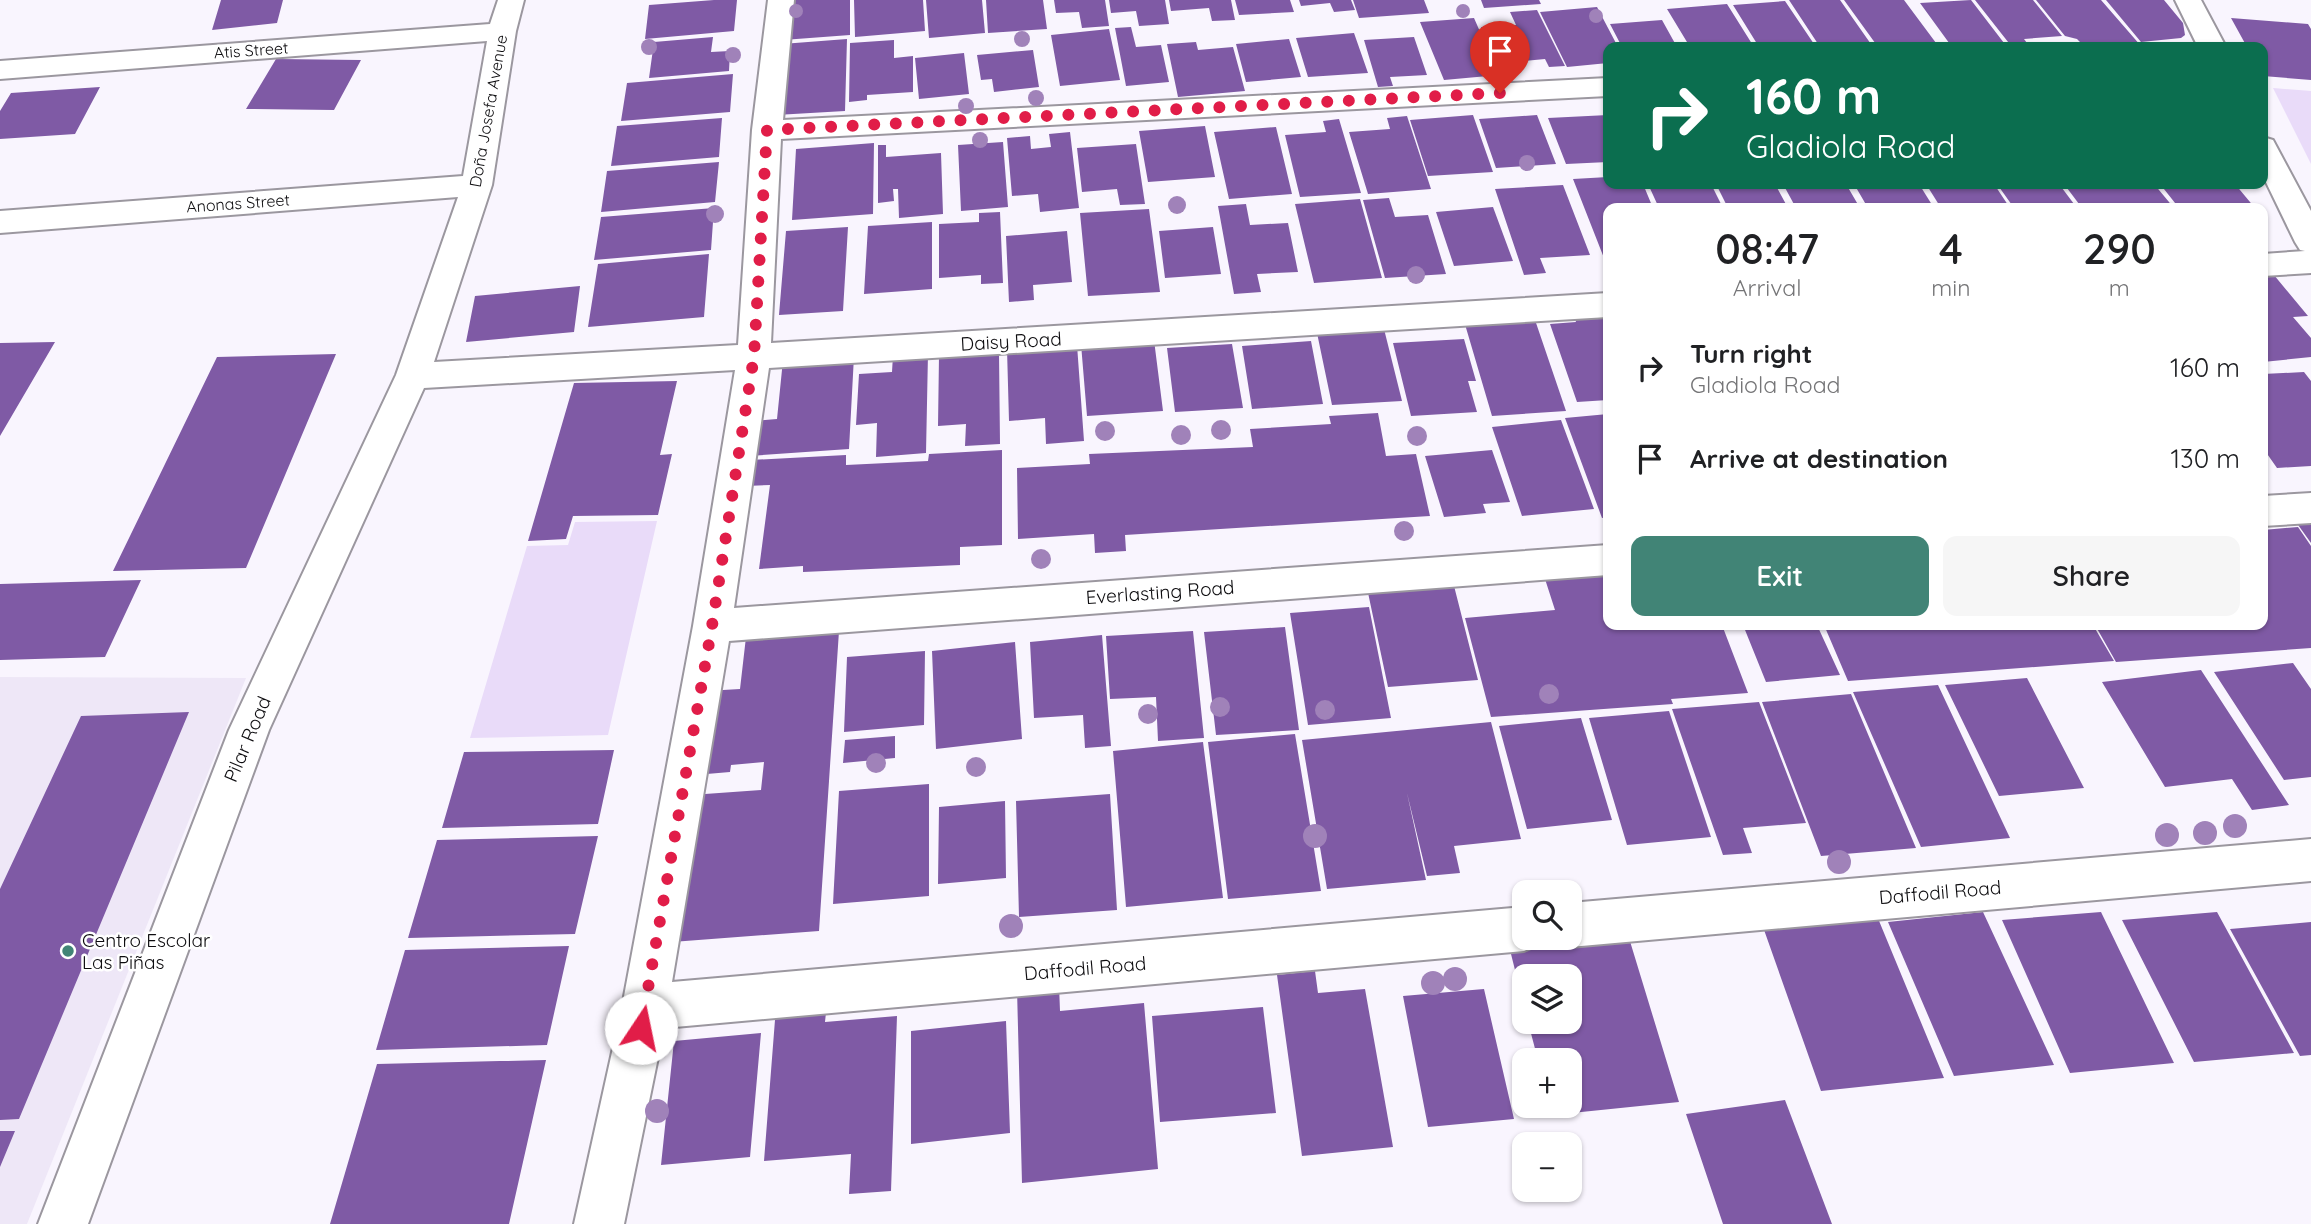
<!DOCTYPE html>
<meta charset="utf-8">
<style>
:root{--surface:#fff;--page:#f6f6f6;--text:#202124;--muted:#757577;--accent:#418476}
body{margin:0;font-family:Quicksand,sans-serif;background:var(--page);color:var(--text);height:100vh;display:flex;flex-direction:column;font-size:26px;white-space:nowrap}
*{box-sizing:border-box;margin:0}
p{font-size:23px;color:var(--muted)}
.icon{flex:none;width:38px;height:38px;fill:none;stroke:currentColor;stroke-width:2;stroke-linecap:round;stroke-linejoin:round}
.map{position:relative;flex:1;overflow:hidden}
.sheet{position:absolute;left:1603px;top:203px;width:665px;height:427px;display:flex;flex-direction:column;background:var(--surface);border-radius:14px;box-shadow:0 2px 5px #0004}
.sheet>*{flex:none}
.hud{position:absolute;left:1603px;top:42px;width:665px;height:147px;border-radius:14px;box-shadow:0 2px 5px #0004;background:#0b6e4f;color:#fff;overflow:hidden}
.buttons{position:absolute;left:1512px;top:880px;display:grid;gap:14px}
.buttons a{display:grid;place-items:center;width:70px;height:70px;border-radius:14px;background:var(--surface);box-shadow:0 2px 5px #0004;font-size:35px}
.pin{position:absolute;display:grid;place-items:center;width:60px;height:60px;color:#fff;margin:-72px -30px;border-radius:50% 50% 50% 0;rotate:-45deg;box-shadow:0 0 7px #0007}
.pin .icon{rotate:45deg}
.me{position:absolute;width:77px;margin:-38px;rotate:11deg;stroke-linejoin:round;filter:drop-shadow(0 0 5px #0008)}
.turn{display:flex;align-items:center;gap:24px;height:147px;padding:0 28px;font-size:32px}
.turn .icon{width:91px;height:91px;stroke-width:2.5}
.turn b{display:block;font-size:49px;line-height:60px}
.eta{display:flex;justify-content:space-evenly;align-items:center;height:119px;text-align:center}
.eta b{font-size:42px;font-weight:600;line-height:49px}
.action{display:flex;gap:14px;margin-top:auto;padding:14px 28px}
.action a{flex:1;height:80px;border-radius:14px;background:var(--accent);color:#fff;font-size:28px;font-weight:600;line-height:80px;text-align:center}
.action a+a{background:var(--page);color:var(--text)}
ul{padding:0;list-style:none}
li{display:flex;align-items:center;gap:21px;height:91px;padding:0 28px}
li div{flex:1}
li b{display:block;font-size:26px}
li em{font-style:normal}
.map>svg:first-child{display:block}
</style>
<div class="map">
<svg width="2311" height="1224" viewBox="0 0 2311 1224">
<rect width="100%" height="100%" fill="#f9f5fe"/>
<path fill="#eee7f7" d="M0 677 246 678 27 1224H0Z"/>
<path fill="#e9dbf9" d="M2273 88 2311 91V164Z
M657 521 608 735 470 738 527 546 568 545 575 522Z"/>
<path fill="#7f5aa5" d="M221 0H283L277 23 212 30Z
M714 0H737L734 31 645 39 649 5Z
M785 0H850V35L783 40Z
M854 0H923L925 31 855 37Z
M926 0H982L985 33 929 38Z
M986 0H1043L1047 29 988 33Z
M1054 0H1105L1109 26 1082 28 1079 12 1056 13Z
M1109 0H1165L1169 24 1139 26 1136 11 1111 13Z
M1169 0H1231L1235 20 1212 21 1209 8 1171 11Z
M1235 0H1290L1294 12 1239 15Z
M1299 0H1351L1355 10 1334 12 1330 3 1301 6Z
M1353 0H1424L1429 13 1359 18Z
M1481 0H1539L1541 4 1484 8Z
M1789 0H1840L1873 47H1820Z
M1844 0H1904L1939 47H1878Z
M1971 0 2004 43 1952 47 1920 3Z
M1975 0H2033L2062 36 2024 39 2030 47H2012Z
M2036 0H2101L2141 46 2117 47 2113 43 2083 45 2077 39 2065 36Z
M2106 0H2164L2183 23 2185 35 2181 38 2141 42Z
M1785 1 1816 47H1759L1733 5Z
M1727 4 1754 47H1690L1667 9Z
M1597 7 1618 47H1608V63L1567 67 1540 12Z
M1537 10 1565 66 1549 67 1545 59 1515 62 1519 71 1501 73 1481 27 1516 25 1510 12Z
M1474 18 1499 75 1444 80 1420 22Z
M2231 18 2308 24 2311 29V80L2263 76V47H2247Z
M1662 20 1677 47H1622L1610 24Z
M1131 27 1136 47 1161 45 1169 82 1126 86 1115 28Z
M1109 29 1120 80 1060 86 1051 35Z
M1354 33 1368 73 1308 77 1296 38Z
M713 37 711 52 730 51 729 71 649 78 654 42Z
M1414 37 1427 75 1390 77 1393 86 1378 87 1364 40Z
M847 39 845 111 776 115 782 44Z
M1289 39 1301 77 1246 82 1236 44Z
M894 40V58L913 56V92L867 95V100L849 102 850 43Z
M1196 42 1198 50 1233 47 1245 91 1178 97 1167 44Z
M1033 50 1039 87 994 92 992 79 981 80 977 55Z
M964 53 969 94 919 99 915 58Z
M276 59 361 60 334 110 246 109Z
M733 74 730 112 621 121 627 83Z
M100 87 75 134 0 139V111L11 93Z
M1473 115 1493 172 1428 176 1410 120Z
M1537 115 1556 164 1496 168 1479 119Z
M1608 115V162L1566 164 1548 118Z
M1407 116 1431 189 1368 194 1349 132 1390 129 1387 118Z
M722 118 719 157 611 166 617 126Z
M1339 119 1361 193 1300 197 1285 135 1326 132 1323 121Z
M1205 126 1215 177 1148 182 1139 131Z
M1276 127 1292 194 1229 199 1214 132Z
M1070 132 1079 208 1040 212 1038 194 1012 196 1007 138 1030 136 1031 149 1051 147 1049 134Z
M1003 142 1008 207 961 211 958 145Z
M874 143 873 214 792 220 796 149Z
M1136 144 1145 204 1120 205 1117 189 1082 192 1077 148Z
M878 145H886V157L941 153 943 214 899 218 898 189H893L894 201 878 203Z
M719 162 715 202 601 212 607 171Z
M1608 177V184H1643L1653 208H1608V257L1604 258 1573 179Z
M1648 184H1711L1723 208H1659Z
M1775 184 1788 208H1728L1717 186Z
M1783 184H1846L1860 208H1796Z
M1854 184H1919L1934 208H1868Z
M1926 184H1994L2010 208H1941Z
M1997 184H2059L2077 208H2014Z
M2064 184H2154L2174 208H2082Z
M2160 184H2235L2255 208H2179Z
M1563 185 1590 255 1540 258 1546 273 1524 275 1495 189Z
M1389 198 1395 217 1428 215 1446 274 1385 278 1363 200Z
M1360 199 1382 278 1314 283 1295 204Z
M1246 204 1250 225 1288 223 1298 272 1257 274 1261 292 1234 294 1218 206Z
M1493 207 1513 261 1454 266 1436 212Z
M714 208 711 250 594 260 601 217Z
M1149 209 1160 292 1088 296 1080 213Z
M1000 212 1003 283 981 284V275L939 278V224L979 222V213Z
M932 222V289L864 294 868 226Z
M848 227 843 311 779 315 786 231Z
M1213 227 1221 274 1165 278 1159 231Z
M1067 231 1072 282 1033 285 1034 300 1009 302 1006 236Z
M709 254 704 317 588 327 598 264Z
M2269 269 2308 316 2293 317 2311 338V357L2263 362V270Z
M580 286 574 332 466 342 475 296Z
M1608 314V400L1577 402 1550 324 1576 322 1574 316Z
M1534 317 1566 411 1492 416 1464 321Z
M1384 329 1402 401 1332 405 1317 333Z
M1464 339 1476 381H1468L1477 412 1411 416 1393 343Z
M1154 340 1163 411 1087 416 1081 344Z
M1311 341 1323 404 1252 409 1242 346Z
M55 342 0 436V343Z
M1232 344 1243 408 1175 412 1167 348Z
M1077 345 1084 441 1046 444 1045 418 1009 421 1007 349Z
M928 353 926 453 876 457 877 423 856 425 859 374 892 372 893 355Z
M999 353 1000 444 965 446 966 424 938 426 939 356Z
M336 354 246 568 113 571 217 357Z
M854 356 849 449 749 456 753 421 777 419 783 360Z
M2304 372 2311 381V466L2277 468 2263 448V374Z
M677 381 660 455 672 454 658 515 573 516 566 539 528 541 574 383Z
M1378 413 1386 456 1416 454 1430 516 1125 535 1126 551 1095 553 1094 534 1018 539 1017 468 1090 464 1089 454 1253 447 1250 429 1331 424 1329 416Z
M1608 414V517L1602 518 1565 418Z
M1561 420 1594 509 1522 516 1492 427Z
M1002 450V545L960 547V565L803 572V566L759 569 770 485 746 486 750 460 846 455V465L928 461 929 454Z
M1492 450 1510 502 1483 504 1486 513 1444 517 1425 456Z
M2311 521V543L2296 522Z
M2298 527 2311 546V648L2116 662 2095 625H2263V530Z
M1608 574V625H1722L1748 693 1671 699 1673 704 1491 717 1465 618 1555 610 1545 579Z
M141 580 105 657 0 660V584Z
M1453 582 1478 680 1388 687 1367 588Z
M1369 607 1391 718 1308 725 1290 613Z
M1743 625H1817L1840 675 1766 682Z
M1824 625H2093L2114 661 1848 681Z
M1285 627 1299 730 1216 735 1204 632Z
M839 631 819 931 672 942 691 795 761 790 764 762 731 765 730 772 695 775 706 691 740 689 746 637Z
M1193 631 1204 738 1158 741 1156 697 1110 699 1106 636Z
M1102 635 1111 746 1085 748 1083 715 1034 718 1030 642Z
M1015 642 1022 739 936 749 932 651Z
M925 651 924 725 844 732 847 657Z
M2293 663 2311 689V777L2284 780 2214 672Z
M2201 670 2289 805 2252 810 2232 779 2165 787 2102 682Z
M2027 678 2084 788 1999 796 1945 685Z
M1938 685 2010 838 1921 847 1853 692Z
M1851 694 1916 848 1821 856 1762 702Z
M1759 702 1806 823 1743 828 1752 853 1723 855 1672 709Z
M1669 711 1711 837 1627 845 1589 718Z
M189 712 19 1119 0 1120V889L81 716Z
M1581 718 1612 820 1527 829 1499 726Z
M1491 722 1521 839 1454 846 1460 873 1427 876 1407 793 1426 880 1327 889 1302 740Z
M1295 734 1321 891 1228 899 1208 742Z
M895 736V758L843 763 845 740Z
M1203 742 1223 898 1126 907 1113 751Z
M614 750 598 824 442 828 464 752Z
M929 784V896L833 904 839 791Z
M1110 794 1117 910 1019 917 1016 801Z
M1005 801 1006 878 938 884 939 807Z
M598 836 575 934 408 938 437 840Z
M1983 912 2054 1065 1954 1076 1888 922Z
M2101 912 2174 1063 2070 1073 2002 920Z
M2217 912 2294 1053 2194 1062 2122 920Z
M1877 916 1944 1078 1821 1091 1763 927Z
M2311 922V1055L2300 1056 2230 929Z
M1629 938 1679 1102 1552 1115 1550 1106H1570V1060H1538L1528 1022H1570V976H1524L1523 1002 1510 950Z
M569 946 547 1045 376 1050 405 950Z
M1315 971 1318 993 1365 989 1393 1147 1302 1156 1277 975Z
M1059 985 1060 1011 1144 1003 1158 1169 1022 1183 1017 989Z
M1484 989 1514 1119 1428 1127 1403 996Z
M827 1003 825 1022 897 1016 891 1191 849 1194 851 1154 764 1161 776 1007Z
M1263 1007 1276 1113 1160 1122 1152 1016Z
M1006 1021 1010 1133 911 1144V1031Z
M761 1033 750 1157 661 1165 674 1041Z
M546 1060 509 1224H330L377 1064Z
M1785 1100 1832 1224H1723L1686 1114Z
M0 1131H15L0 1167Z"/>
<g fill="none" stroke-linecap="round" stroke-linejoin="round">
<g stroke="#9b979f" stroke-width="4">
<path id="minor" d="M498 0H524L516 31 492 185 434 362 738 345 752 130 768 0H794L783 120 1608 78V96L781 139 771 343 1608 293V317L769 368 734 608 1608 545V575L729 641 672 982 1524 907V938H1542L1540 944 1524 951 664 1028 624 1224H574L622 1007 693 626 735 370 424 388 269 730 88 1224H38L229 730 396 375 458 197 0 233V211L463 176 487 41 0 79V61L490 24Z
M2175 0H2201L2226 47H2198Z
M2263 137 2273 140 2311 211V273L2263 276V254L2305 251 2300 250 2295 242 2263 176Z
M2311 493V523L2263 526V496Z
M2311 839V881L1570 947 1553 938H1570V903Z"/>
</g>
<use href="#minor" fill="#fff" fill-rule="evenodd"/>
</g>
<g fill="#a082b9">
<circle cx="796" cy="11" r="7"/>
<circle cx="1463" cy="11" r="7"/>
<circle cx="1596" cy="16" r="7"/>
<circle cx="1022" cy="39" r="8"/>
<circle cx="649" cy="47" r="8"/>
<circle cx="733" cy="55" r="8"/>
<circle cx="1036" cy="98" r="8"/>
<circle cx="966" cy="106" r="8"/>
<circle cx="980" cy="140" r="8"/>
<circle cx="1527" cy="163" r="8"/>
<circle cx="1177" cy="205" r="9"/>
<circle cx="715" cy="214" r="9"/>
<circle cx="1416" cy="275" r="9"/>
<circle cx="1221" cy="430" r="10"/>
<circle cx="1105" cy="431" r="10"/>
<circle cx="1181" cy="435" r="10"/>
<circle cx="1417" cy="436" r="10"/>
<circle cx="1404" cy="531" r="10"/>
<circle cx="1041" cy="559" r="10"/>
<circle cx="1549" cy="694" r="10"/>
<circle cx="1220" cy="707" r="10"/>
<circle cx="1325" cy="710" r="10"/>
<circle cx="1148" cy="714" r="10"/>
<circle cx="876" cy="763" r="10"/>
<circle cx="976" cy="767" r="10"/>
<circle cx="2235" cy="826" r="12"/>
<circle cx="2205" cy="833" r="12"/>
<circle cx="2167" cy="835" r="12"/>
<circle cx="1315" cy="836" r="12"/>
<circle cx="1839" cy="862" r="12"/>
<circle cx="1011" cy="926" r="12"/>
<circle cx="1455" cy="979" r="12"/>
<circle cx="1433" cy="983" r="12"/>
<circle cx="657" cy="1111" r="12"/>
</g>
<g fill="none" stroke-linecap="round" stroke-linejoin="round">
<path stroke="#e11d48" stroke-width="12" stroke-dasharray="0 21.6" d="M641 1028 712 626 754 356 767 130 1500 93"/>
</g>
<circle fill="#418476" stroke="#fff" stroke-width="2.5" cx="68" cy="951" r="7"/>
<g text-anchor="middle" stroke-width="5" stroke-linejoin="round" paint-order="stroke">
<g font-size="16" fill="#0d0c0f" stroke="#fff">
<text transform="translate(251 50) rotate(-4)" y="6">Atis Street</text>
<text transform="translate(488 111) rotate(-80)" y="6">Doña Josefa Avenue</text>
<text transform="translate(238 203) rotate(-4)" y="6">Anonas Street</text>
</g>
<g font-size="19" fill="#0d0c0f" stroke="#fff">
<text transform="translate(1011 341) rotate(-3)" y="7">Daisy Road</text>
<text transform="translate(1160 592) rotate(-4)" y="7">Everlasting Road</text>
<text transform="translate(247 739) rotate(-67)" y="7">Pilar Road</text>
<text transform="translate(1940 892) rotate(-5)" y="7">Daffodil Road</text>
<text transform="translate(1085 968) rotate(-5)" y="7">Daffodil Road</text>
</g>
<g font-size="19" fill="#0d0c0f" stroke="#fff" text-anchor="start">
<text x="82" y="947">Centro Escolar<tspan x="82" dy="22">Las Piñas</tspan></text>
</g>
</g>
</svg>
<div class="buttons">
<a><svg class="icon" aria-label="search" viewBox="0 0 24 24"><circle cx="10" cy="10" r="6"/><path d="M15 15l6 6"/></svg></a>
<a><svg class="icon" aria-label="layers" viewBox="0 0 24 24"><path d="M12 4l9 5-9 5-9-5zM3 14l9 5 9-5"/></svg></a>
<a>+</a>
<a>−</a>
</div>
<div class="pin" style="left:1500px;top:93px;background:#d93025"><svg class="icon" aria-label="arrive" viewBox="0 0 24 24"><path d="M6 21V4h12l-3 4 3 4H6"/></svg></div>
<svg class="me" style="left:641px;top:1028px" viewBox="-20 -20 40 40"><circle r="19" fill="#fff"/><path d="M0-13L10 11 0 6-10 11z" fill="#e11d48"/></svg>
<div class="hud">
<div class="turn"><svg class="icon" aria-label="right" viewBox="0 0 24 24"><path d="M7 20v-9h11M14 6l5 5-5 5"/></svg><div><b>160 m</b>Gladiola Road</div></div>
</div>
<section class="sheet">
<div class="eta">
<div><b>08:47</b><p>Arrival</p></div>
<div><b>4</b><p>min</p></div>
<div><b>290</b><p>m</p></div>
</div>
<ul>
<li><svg class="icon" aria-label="right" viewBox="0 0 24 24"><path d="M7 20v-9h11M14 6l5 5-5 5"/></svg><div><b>Turn right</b><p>Gladiola Road</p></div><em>160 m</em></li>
<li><svg class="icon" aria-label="arrive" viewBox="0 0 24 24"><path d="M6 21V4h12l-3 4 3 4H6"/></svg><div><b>Arrive at destination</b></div><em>130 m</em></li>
</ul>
<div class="action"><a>Exit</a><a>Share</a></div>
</section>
</div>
